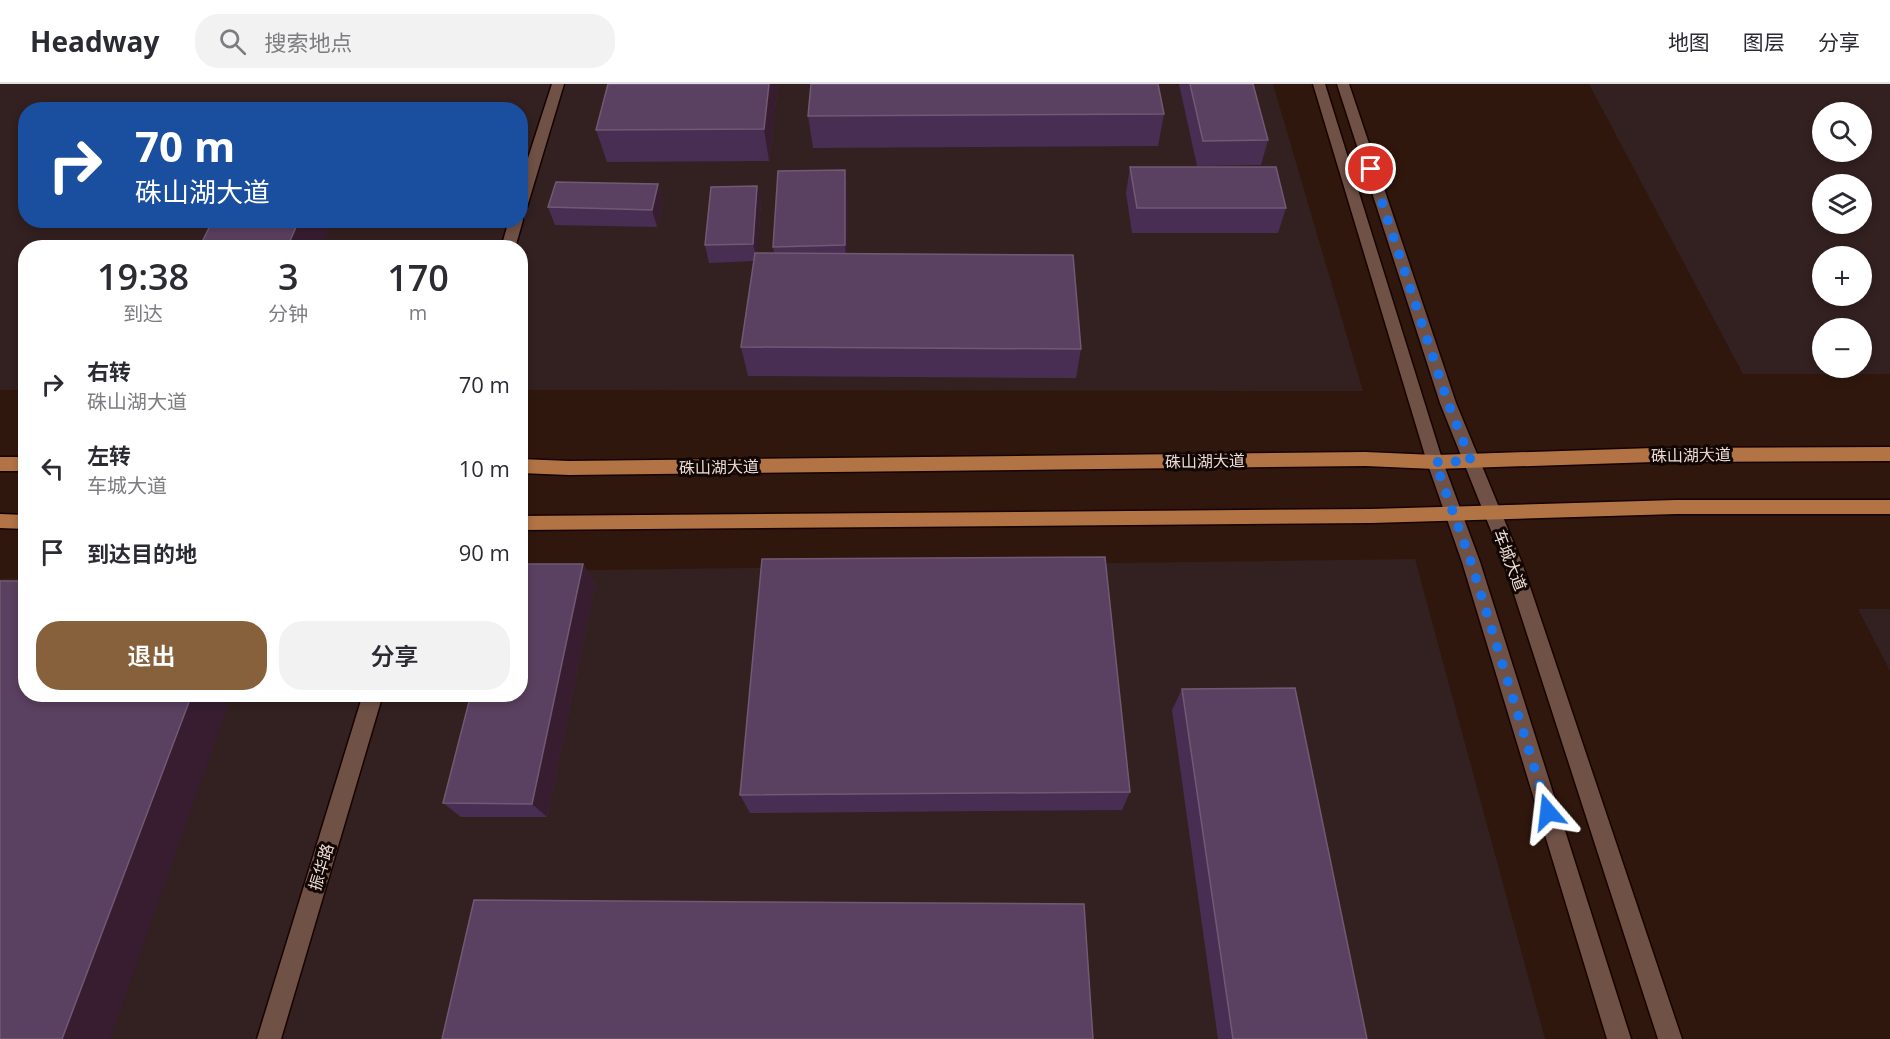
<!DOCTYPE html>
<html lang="zh">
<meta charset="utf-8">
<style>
:root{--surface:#fff;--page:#f2f2f3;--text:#2b2b33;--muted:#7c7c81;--line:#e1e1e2;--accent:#86613c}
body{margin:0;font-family:"Open Sans","Noto Sans SC",sans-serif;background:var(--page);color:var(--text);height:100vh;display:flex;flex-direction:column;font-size:22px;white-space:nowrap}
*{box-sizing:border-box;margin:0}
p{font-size:20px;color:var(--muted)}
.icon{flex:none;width:33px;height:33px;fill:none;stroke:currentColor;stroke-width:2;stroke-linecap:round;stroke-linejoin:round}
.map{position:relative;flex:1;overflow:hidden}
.details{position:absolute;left:18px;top:156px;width:510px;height:462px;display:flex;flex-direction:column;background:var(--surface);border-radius:24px;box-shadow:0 3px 9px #0003}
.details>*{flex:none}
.top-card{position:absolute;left:18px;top:18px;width:510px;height:126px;border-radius:24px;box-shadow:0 3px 9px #0003;background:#1a4fa0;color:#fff;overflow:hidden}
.fabs{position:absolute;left:1812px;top:18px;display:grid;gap:12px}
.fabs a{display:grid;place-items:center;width:60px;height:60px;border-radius:50%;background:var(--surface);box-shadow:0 3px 9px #0003;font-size:30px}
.pin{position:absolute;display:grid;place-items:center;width:51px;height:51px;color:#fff;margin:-26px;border:3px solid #fff;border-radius:50%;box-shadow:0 2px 6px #0007}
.me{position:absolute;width:66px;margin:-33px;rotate:343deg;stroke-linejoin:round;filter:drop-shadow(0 0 4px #0008)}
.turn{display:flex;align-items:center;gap:21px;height:126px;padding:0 18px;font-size:27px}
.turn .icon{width:78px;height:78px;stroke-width:2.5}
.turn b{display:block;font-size:42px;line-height:51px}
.eta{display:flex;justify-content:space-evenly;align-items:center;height:102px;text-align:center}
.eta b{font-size:36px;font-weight:600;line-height:42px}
.action{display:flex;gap:12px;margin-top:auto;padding:12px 18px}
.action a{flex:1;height:69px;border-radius:24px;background:var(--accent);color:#fff;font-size:24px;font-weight:600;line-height:69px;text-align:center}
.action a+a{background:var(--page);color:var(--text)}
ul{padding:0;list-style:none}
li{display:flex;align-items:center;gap:18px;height:84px;padding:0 18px}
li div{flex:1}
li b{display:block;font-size:22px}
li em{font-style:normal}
header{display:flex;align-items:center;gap:36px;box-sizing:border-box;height:84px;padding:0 30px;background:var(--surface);border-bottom:2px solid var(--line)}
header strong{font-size:28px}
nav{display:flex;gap:33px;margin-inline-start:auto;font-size:21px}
.search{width:420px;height:54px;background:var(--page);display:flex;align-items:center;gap:15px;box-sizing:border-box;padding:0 21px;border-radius:24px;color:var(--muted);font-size:22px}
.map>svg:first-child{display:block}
</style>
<header>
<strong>Headway</strong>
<div class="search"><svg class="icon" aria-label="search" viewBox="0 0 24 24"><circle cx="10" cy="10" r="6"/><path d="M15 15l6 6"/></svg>搜索地点</div>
<nav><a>地图</a><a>图层</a><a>分享</a></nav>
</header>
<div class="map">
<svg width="1890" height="955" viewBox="0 0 1890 955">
<rect width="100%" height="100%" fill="#30170d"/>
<path fill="#332020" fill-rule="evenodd" d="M0 0H1273L1363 307 521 306 520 164H26L25 306H0ZM26 26H520V136H26Z
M1589 0H1890V290H1743ZM1822 28H1862V68H1822ZM1822 100H1862V140H1822ZM1822 172H1862V212H1822ZM1822 244H1862V284H1822Z
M1415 475 1545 955H0V495L25 494 26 610H520L521 487Z
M1858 525H1890V587Z"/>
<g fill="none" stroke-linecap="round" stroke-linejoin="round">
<g stroke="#170300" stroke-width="3">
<path id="minor" d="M552 0H564L527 123 520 128V99Z
M1313 0H1325L1443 378 1480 478 1631 955H1607L1462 478 1427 378Z
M1337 0H1349L1456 319 1522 479 1682 955H1658L1504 479 1440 319Z
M521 133 523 136 515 164H501L509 136H520Z
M363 610H383L281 955H257Z"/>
</g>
<g stroke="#170300" stroke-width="3">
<path id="major" d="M1890 363V377L1654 378 1435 385 1365 382 569 391 520 389V375L569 377 1365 368 1435 371 1654 364Z
M0 373H26V387H0Z
M1676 416H1890V430H1676L1371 439 520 446V432L1371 425Z
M0 430 26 431V445L0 444Z"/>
</g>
<use href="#minor" fill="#705146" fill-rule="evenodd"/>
<use href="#major" fill="#b27445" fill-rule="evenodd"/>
</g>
<path fill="#492e53" d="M778 0 769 77 607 78 596 46Z
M1179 0H1253L1268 56 1261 81 1197 82Z
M1164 30 1158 62 813 64 808 32Z
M1130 83 1286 124 1278 149H1132L1126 109Z
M845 86 848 111 847 169 1081 265 1076 294 748 292 741 263 754 177 709 179 705 161 757 102 761 119 757 169H774L773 163Z
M658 100 663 118 657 143 555 141 548 123Z
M583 480 595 500 547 733H461L443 719Z
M1182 605 1367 955H1218L1172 626Z
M1130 708 1122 726 750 729 740 711Z"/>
<path fill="#381d31" d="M769 0H778L769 77 764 45Z
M845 86 848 111 847 186 845 161Z
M658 100 663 118 657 143 652 126Z
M757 102 761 119 757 177 753 160Z
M299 136H332L321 164H287Z
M583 480 595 500 547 733 532 720Z
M192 610H232L110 955H62Z"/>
<path fill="#5b4161" stroke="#725973" stroke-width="1.5" d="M608 0H769L764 45 596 46Z
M811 0H1158L1164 30 808 32Z
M1190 0H1253L1268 56 1203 57Z
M1130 83H1276L1286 124H1137Z
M845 86V161L773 163 778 87Z
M556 98 658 100 652 126 548 123Z
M757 102 753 160 705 161 711 103Z
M213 136H299L287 164H199Z
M755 169 1073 171 1081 265 741 263Z
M1105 473 1130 708 740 711 762 475Z
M520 480H583L532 720 443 719 471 610H520Z
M0 497H26V610H192L62 955H0Z
M1295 604 1367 955H1233L1182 605Z
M474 816 1084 820 1093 955H442Z"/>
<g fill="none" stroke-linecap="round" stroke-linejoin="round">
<path stroke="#1a73e8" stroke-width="10" stroke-dasharray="0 18" d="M1371 85 1448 319 1471 377 1435 378 1471 478 1548 728"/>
</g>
<g text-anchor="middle" stroke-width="6" stroke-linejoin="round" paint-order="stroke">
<g font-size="16" fill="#eedcd5" stroke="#100603">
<text transform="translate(1691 371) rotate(-1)" y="6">硃山湖大道</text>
<text transform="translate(1205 377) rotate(-1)" y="6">硃山湖大道</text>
<text transform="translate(719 383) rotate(-1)" y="6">硃山湖大道</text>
<text transform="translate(1510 476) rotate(69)" y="6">车城大道</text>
<text transform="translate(321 783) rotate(-73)" y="6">振华路</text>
</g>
</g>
</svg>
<div class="fabs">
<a><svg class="icon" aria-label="search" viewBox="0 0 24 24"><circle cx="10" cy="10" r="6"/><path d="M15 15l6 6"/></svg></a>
<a><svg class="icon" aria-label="layers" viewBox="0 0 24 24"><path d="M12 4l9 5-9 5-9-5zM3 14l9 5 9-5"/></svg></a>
<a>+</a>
<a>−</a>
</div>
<div class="pin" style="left:1371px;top:85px;background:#d93025"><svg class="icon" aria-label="arrive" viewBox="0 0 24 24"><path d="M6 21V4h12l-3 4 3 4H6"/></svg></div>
<svg class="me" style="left:1548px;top:728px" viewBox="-20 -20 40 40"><path d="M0-17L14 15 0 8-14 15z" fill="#1a73e8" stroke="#fff" stroke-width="4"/></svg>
<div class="top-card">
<div class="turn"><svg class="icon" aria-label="right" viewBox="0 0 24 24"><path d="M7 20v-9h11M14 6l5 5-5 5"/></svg><div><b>70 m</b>硃山湖大道</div></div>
</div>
<section class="details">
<div class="eta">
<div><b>19:38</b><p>到达</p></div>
<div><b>3</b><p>分钟</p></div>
<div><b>170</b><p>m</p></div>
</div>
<ul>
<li><svg class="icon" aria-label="right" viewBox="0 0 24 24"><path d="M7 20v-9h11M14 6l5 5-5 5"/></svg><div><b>右转</b><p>硃山湖大道</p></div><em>70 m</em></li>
<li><svg class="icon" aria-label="left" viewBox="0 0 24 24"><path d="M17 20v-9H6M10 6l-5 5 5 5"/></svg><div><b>左转</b><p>车城大道</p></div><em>10 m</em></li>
<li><svg class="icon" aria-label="arrive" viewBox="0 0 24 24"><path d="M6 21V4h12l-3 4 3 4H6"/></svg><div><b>到达目的地</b></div><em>90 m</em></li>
</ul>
<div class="action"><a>退出</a><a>分享</a></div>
</section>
</div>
